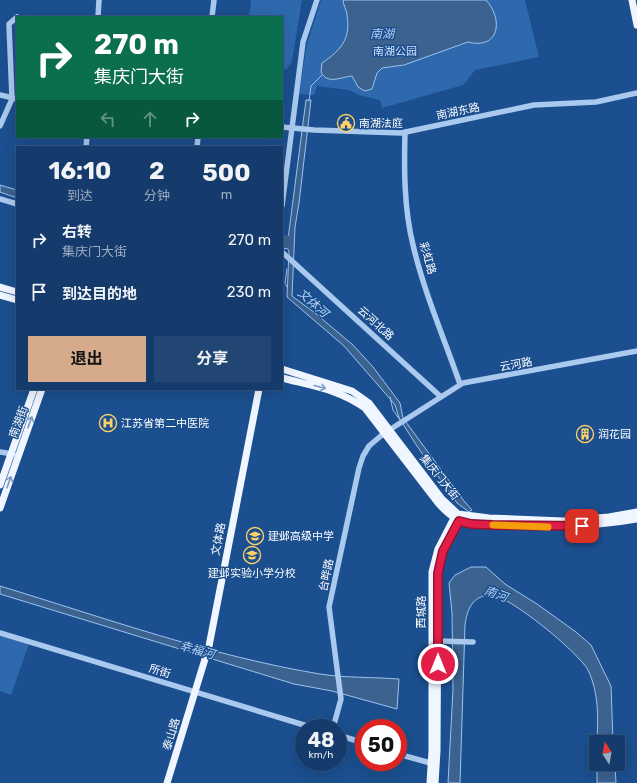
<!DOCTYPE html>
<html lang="zh">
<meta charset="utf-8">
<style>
:root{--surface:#143b6b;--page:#214673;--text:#f1f3f6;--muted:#9dadc1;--line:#33557e;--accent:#d6ab8b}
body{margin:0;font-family:Rubik,"Noto Sans SC",sans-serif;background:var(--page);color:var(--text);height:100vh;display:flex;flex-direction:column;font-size:15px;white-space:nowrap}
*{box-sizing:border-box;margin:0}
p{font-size:13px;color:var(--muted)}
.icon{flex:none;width:22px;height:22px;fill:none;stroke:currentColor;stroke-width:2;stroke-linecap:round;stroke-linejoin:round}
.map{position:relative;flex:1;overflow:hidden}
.drawer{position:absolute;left:16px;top:146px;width:267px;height:244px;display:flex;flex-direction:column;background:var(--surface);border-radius:0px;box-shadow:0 4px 16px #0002,0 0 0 1px var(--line)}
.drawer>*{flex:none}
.top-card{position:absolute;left:16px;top:16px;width:267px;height:122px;border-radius:0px;box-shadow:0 4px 16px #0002,0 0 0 1px var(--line);background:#0b6e4f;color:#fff;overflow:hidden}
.needle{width:26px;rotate:349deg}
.buttons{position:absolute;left:589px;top:735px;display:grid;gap:8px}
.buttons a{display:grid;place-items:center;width:36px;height:36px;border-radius:0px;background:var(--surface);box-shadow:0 4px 16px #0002,0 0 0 1px var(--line);font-size:20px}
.speed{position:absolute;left:295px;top:719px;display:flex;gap:8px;font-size:20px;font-weight:700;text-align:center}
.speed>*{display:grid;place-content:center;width:52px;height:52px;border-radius:50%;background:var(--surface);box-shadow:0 4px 16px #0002,0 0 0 1px var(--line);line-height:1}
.speed small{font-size:10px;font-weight:400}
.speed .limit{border:6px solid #d22;background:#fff;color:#111}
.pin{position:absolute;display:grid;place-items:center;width:34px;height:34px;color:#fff;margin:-17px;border-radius:8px;box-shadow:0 2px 6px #0006}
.me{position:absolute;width:44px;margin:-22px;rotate:0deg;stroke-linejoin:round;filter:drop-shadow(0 0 3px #0008)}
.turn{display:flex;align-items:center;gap:14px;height:84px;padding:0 12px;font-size:18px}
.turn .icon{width:52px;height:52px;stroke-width:2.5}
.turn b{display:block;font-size:28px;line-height:34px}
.lanes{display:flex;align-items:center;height:38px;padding:0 12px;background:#0003;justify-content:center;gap:20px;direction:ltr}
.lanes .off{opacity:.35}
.eta{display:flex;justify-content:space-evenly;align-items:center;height:68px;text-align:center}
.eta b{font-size:24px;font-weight:700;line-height:28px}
.action{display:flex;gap:8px;margin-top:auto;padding:8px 12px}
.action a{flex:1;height:46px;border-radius:0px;background:var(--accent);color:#111;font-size:16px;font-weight:700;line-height:46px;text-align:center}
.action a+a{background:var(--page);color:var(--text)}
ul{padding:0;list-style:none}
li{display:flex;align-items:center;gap:12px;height:52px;padding:0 12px}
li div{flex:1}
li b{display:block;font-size:15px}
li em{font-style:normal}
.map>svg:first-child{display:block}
</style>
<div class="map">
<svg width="637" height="783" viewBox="0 0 637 783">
<rect width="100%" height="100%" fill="#1b4f8f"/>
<path fill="#2e69ad" d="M251 0H302L292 61 287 69 282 70V17H249Z
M321 0H525L539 57 475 70 463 85 382 108 380 100 359 95 349 90 317 86 314 95 299 94 307 44Z
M0 632 30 641 11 695 0 691Z"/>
<path fill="#3c6290" stroke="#9cc4f0" d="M343 0H486C504 20 499 50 468 42L404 65 382 68 377 73 372 89 365 91 358 87 352 76C341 77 327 85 321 72L322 63C341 50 351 39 347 15 347 10 343 5 343 0Z
M306 100H311L299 203 295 227 292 296 315 313 353 345 373 367 400 403 403 418 464 501 472 510 469 512 457 503 417 446 399 418 395 405 391 400 344 346 287 297 289 251 288 249 282 248V239H288Z
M0 185 17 190V198L0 192Z
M471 567H486L505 584 537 604 576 632 591 645 611 686 613 742H597C598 717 599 693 588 670 579 653 508 594 490 595 472 596 467 610 465 625L460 783H448L453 689 452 613 449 583 455 575Z
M0 586C105 618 211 656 320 674 346 678 373 677 399 679L397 709 332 691 294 684 0 594Z
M597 764H615L616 783H597Z"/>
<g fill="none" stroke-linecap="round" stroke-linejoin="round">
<path stroke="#9cc4f0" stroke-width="1" d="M309 101 311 86 322 75
M287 287 285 283 287 269
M390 397 393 410 400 420"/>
<path stroke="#3c6290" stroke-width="6" d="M282 238 291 239"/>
<path stroke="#a9c9ee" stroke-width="5.5" d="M98 17 99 0
M212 17 214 0
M0 95 17 99
M0 126 12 99 9 24 17 17
M282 127 314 130 401 133 534 105 596 102 637 93
M405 132C404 170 404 208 413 245 424 292 444 338 460 384
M86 147 87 137
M197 147 198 137
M0 199 17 204
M282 206 303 42 317 0
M282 252 440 396
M0 452 13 454
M0 633 314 728
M437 641 473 642
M333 728 341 699 329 607 359 468 363 456 369 446 383 434 463 383 637 351
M338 735 364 743
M398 754 434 764"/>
<path stroke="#f0f6ff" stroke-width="7" d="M632 0 637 25
M0 287 17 292
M0 295 17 300
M282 369 352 391 369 403 442 499 458 514 489 518 563 521 609 517 637 512
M282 378C313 386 338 389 365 408L439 504C449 515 457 521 471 524 528 527 581 529 637 519
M0 485 34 389
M0 508 42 389
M167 783 209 646 259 389
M430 783 432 751V572L438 549 454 518
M435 783 437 751 438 573 443 551 459 521"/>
</g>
<defs><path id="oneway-shaft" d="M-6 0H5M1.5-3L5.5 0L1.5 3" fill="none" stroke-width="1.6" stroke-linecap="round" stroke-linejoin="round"/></defs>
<g stroke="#7b9ac1">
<use href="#oneway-shaft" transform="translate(320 387) rotate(14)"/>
<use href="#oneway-shaft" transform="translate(30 422) rotate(-70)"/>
<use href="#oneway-shaft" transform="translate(9 482) rotate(-71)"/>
</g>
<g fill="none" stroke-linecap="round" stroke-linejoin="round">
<g stroke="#92132f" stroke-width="10">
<path id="route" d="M438 664V573L443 551 459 521 471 524 493 525 582 526"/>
</g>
<use href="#route" stroke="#e11d48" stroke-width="7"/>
<path stroke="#f59e0b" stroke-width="7" d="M493 525 548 527"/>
</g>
<defs>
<g id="civic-ring" transform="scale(0.9)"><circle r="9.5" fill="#1b4f8f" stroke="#ffd166" stroke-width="1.5"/><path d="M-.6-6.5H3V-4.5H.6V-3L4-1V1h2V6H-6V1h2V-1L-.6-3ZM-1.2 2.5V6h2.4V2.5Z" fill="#ffd166"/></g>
<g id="hospital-ring" transform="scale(0.9)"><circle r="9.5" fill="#1b4f8f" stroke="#ffd166" stroke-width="1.5"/><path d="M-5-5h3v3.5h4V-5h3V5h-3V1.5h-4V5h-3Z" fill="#ffd166"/></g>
<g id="building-ring" transform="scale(0.9)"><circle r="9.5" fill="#1b4f8f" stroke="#ffd166" stroke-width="1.5"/><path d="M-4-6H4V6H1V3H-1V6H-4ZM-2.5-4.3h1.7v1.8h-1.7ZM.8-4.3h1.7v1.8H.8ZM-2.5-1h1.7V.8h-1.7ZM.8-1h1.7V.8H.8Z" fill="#ffd166"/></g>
<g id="school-ring" transform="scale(0.9)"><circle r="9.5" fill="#1b4f8f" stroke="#ffd166" stroke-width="1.5"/><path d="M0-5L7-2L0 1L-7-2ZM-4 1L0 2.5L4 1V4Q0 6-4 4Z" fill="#ffd166"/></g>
</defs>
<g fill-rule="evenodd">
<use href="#civic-ring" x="346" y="123"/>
<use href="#hospital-ring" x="108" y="423"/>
<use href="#building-ring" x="585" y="434"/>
<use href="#school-ring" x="255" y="536"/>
<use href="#school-ring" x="252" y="555"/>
</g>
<g text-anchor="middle" stroke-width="3" stroke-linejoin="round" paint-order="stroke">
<g font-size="11" fill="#cfe3fa" stroke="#1b4f8f">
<text x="395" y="55">南湖公园</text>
</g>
<g font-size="11" fill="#fff" stroke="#1b4f8f">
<text transform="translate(458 111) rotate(-12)" y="4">南湖东路</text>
<text transform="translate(428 258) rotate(74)" y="4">彩虹路</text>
<text transform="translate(376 323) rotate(42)" y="4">云河北路</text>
<text transform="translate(516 364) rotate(-10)" y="4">云河路</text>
<text transform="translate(18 422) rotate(-70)" y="4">南湖街</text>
<text transform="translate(440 477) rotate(51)" y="4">集庆门大街</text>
<text transform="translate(218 539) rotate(-79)" y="4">文体路</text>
<text transform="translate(326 575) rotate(-78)" y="4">台晔路</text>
<text transform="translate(421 612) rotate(-90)" y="4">西城路</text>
<text transform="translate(160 671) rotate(17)" y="4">所街</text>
<text transform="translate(171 734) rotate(-73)" y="4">泰山路</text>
</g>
<g font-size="11" fill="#fff" stroke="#1b4f8f" text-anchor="start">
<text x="359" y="127">南湖法庭</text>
<text x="121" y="427">江苏省第二中医院</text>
<text x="598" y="438">润花园</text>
<text x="268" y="540">建邺高级中学</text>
<text x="252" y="577" text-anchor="middle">建邺实验小学分校</text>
</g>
<g font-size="12" font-style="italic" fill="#b5d3f5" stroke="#1b4f8f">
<text x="382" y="38">南湖</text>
<text transform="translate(313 303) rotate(42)" y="4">文体河</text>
<text transform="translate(496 594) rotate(20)" y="4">南河</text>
<text transform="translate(197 650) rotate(16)" y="4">幸福河</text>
</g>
</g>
</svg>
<div class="buttons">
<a><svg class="needle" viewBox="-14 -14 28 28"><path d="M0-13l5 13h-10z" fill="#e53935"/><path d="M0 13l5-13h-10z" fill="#9dadc1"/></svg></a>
</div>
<div class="speed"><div>48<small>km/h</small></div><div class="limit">50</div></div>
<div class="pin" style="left:582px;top:526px;background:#d93025"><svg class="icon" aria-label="arrive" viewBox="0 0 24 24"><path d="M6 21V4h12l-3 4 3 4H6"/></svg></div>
<svg class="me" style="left:438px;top:664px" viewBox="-20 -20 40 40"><circle r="17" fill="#e11d48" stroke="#fff" stroke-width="3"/><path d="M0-11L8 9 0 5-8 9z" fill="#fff"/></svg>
<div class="top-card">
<div class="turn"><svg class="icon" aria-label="right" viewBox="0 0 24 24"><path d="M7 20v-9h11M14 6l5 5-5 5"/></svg><div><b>270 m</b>集庆门大街</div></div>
<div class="lanes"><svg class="icon off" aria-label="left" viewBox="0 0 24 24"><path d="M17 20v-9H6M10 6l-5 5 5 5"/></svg><svg class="icon off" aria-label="ahead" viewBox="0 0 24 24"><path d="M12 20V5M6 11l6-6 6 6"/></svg><svg class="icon" aria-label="right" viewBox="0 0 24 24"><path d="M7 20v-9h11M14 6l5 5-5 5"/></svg></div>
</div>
<section class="drawer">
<div class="eta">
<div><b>16:10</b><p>到达</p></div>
<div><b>2</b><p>分钟</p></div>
<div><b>500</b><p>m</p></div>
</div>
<ul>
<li><svg class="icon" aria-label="right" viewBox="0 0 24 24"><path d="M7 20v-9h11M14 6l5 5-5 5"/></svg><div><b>右转</b><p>集庆门大街</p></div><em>270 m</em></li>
<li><svg class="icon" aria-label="arrive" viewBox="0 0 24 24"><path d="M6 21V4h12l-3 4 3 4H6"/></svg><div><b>到达目的地</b></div><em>230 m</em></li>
</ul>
<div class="action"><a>退出</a><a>分享</a></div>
</section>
</div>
